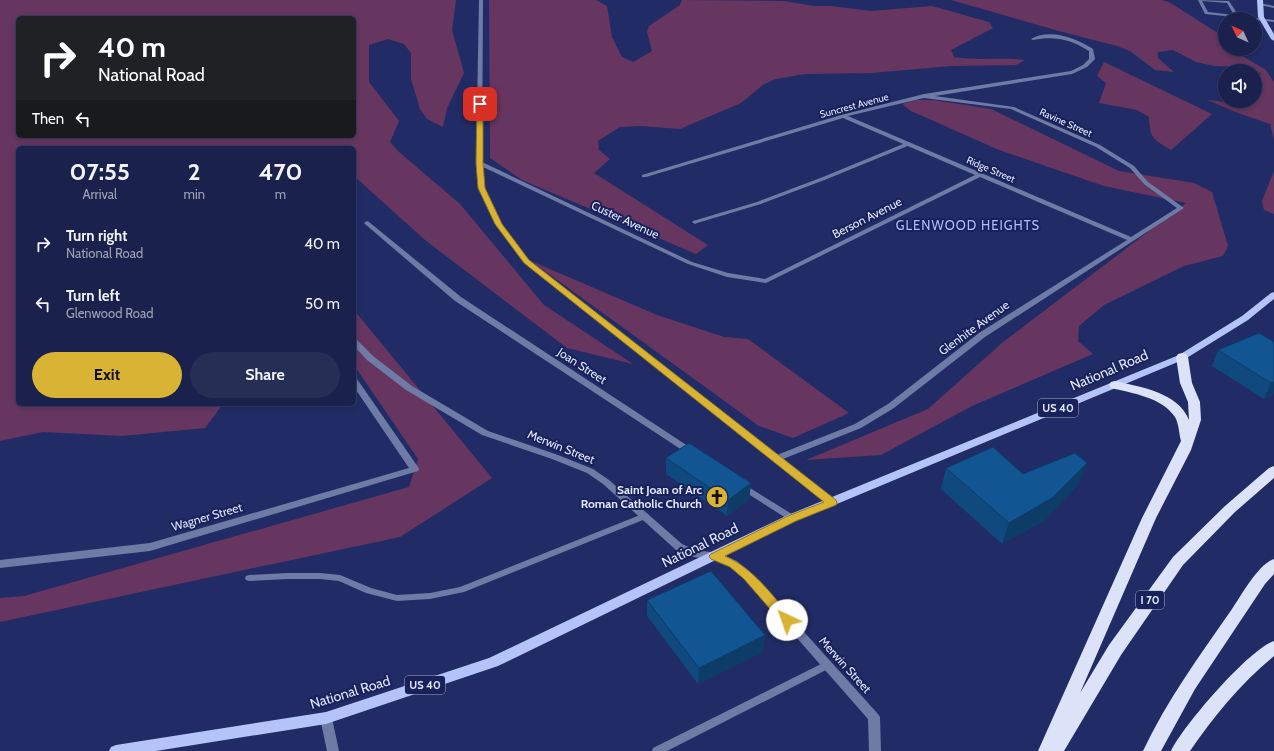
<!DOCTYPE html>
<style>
:root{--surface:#19214c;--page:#262e56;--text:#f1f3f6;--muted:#9fa3b5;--line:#373e64;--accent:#d9b334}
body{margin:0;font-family:Cabin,sans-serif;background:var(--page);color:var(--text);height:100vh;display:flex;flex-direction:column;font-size:15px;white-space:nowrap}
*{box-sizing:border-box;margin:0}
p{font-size:13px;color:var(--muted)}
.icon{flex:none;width:22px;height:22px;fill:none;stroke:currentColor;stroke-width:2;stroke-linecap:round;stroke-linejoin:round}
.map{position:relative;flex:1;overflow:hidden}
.sheet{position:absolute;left:16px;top:146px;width:340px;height:260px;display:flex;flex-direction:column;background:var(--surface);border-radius:6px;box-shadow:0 2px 6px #0003,0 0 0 1px var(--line)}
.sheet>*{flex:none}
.hud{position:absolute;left:16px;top:16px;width:340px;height:122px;border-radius:6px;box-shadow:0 2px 6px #0003,0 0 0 1px var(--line);background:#202124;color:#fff;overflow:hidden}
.needle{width:26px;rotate:314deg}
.controls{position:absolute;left:1218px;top:12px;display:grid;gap:8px}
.controls a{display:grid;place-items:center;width:44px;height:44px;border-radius:50%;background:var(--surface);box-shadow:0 2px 6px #0003,0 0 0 1px var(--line);font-size:20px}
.pin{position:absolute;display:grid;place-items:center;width:34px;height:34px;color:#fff;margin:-17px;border-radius:8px;box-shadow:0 2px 6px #0006}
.me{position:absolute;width:44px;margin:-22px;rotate:318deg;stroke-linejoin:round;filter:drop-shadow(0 0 3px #0008)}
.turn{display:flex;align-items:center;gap:14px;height:84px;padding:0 16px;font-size:18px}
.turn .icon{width:52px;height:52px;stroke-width:2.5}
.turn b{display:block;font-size:28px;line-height:34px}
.then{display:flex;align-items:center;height:38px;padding:0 16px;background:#0003;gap:8px;font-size:15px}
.eta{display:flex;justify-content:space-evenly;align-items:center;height:68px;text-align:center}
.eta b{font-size:24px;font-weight:700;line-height:28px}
.cta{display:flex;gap:8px;margin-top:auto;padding:8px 16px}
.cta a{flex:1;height:46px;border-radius:24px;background:var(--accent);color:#111;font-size:16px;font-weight:700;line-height:46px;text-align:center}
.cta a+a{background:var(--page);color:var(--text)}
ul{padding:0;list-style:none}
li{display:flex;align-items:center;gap:12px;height:60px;padding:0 16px}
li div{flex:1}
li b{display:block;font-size:15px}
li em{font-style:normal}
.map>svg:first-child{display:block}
</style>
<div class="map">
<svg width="1274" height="751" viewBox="0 0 1274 751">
<rect width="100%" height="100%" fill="#212c66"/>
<path fill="#663661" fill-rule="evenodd" d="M0 0H456L452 30 464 73 447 108 443 127 427 119 420 109 411 79V53L404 44 388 39 369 45V82L399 121 390 142 399 152 460 204 544 305 633 364 567 348 425 240 354 176V148H18V404H223L205 428 122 436 43 432 0 441ZM18 18H354V136H18Z
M489 0H596L607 6 612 37 622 57 633 62 652 51 647 32 649 26 680 5 682 0 784 1 814 6H831L871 11 932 6 989 22 993 28 951 50 954 57C978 61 1001 57 1025 60L1016 65 951 66 872 73 805 74 776 79 764 84 741 103 680 129 641 126 620 127 598 141 599 150 610 159 594 173 708 245 696 254 522 180 490 158Z
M951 0H1161L1169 2 1224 37 1225 49H1236L1244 57 1266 70 1274 82V140L1270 124 1235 112 1208 100 1242 104 1255 101V79L1261 74 1252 67 1214 66 1196 62 1173 50 1158 52V58L1174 72 1155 70 1130 51 1117 46 1059 31Z
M1104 62 1212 114 1171 150C1153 139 1150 139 1149 117L1137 110 1099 103 1106 83 1097 76Z
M916 100H933L991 109 1119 171 1194 183 1212 192 1228 246 1223 256 1184 266 1104 305 1079 326 1078 341 1093 354 972 406 881 455 806 460 928 409 1002 343 1186 203 1104 186 999 150 911 111 902 104Z
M1274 171V214L1264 210 1262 201Z
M531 261 657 315 724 337 748 339 849 413 793 438 759 426Z
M354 310 492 478 400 537 0 622V598L24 596 409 487 418 459 354 365Z"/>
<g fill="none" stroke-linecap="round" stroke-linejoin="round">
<path fill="#6e7ba5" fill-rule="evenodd" d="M1198 0 1229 1 1239 16 1274 20V22L1255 20V19L1205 14ZM1202 1 1227 3 1234 15 1208 12Z
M1259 3 1274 6V8L1259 5Z
M908 142 911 144 910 145 827 179 761 204 697 223 695 224 692 222 693 221 757 202 823 177Z
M645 513 648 514 649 516 648 518 464 592 430 599 397 601 366 593 339 581 320 579H288L249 581 246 580 245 578 246 576 249 575 288 573H320L340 575 371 588 397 595 430 593 460 587Z
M827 661 830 662 832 665 830 668 667 751H652L653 748Z"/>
<path fill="#6e7ba5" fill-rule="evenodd" d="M479 0H483L482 162 692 262 728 273 765 279 975 175 843 118 646 177H642V175L841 115 924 94 1071 71 1083 65 1089 59V51C1070 39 1054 36 1033 40L1031 39C1050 28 1076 38 1093 49L1095 59 1087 67 1072 74 935 96 1014 107 1100 145 1134 166 1148 182 1184 208 985 337 894 408 861 428 783 459 837 503 835 505H829L525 263 495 224 479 188 476 163ZM924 98 1011 109 1096 147 1130 168 1144 184 1177 208 1131 237 848 116ZM483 167 688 264 727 277 766 283 980 177 1127 240 979 333 888 404 855 424 777 455 529 261 501 224 485 188Z
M367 221 369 222 461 297 694 450 695 452 694 454H688L455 301 365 224 364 223Z
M354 340H357L373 356 412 386 488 431 558 455 593 469 609 480 682 544 695 550 718 553 720 556 718 559 715 560 694 557 676 550 603 484 587 473 552 459 482 435 406 390 367 360 354 346Z
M354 379H357L418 467 419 469 418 471 150 551 0 568V560L150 543 409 468 354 387Z
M742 483 795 516 797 518 795 520H789L739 488 737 486 739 484Z
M326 713 330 715 332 718 339 751H327L320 718 322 715Z"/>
<path fill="#6e7ba5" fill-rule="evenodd" d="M715 552 737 561 751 573 878 714 880 717 881 751H869L868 719 745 579 731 567 712 559 710 556 712 553Z"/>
<path fill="#b4c4f9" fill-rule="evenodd" d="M1257 0H1263L1264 17 1274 34V41L1271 39 1258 17Z
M1274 292V299L1248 320 1185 359 796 521 498 666 326 724 156 751H109L111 747 116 745 326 712 489 658 788 515 1179 355 1242 316 1271 293Z"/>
<path fill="#dce3f8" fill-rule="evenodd" d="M1182 353 1186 354 1188 357 1192 383 1200 402 1201 420 1191 450 1156 518 1080 693 1109 645 1173 557 1225 506 1269 468 1274 466V478L1235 512 1183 565 1121 655 1064 751H1038L1142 518 1181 441C1179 434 1179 424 1175 417 1162 397 1131 393 1111 388L1109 385 1111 382 1115 381C1140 387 1178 392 1189 420L1188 402 1180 383 1176 357 1178 354Z
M1274 559V574L1265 584 1195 689 1161 751H1143C1167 700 1200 655 1232 609 1241 596 1259 563 1274 559Z
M1274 641V656C1241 683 1214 716 1190 751H1171C1183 726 1249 649 1274 641Z"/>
</g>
<path fill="#0f497e" d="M1259 333 1274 394 1264 399 1212 366 1218 350Z
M666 458 751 483 749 500 727 516 666 474Z
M946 468 1023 474 1079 484 1045 520 1002 544 941 489Z
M647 600 763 652 698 684 647 616Z"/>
<path fill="#0d3c67" d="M1274 382V394L1264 399 1271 383Z
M1087 463 1079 484 1045 520 1002 544 1009 523Z
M751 483 749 500 727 516 728 500Z
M765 635 763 652 698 684 699 668Z"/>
<path fill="#125593" stroke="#0d3c67" d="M1259 333 1274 342V382L1271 383 1218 350Z
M689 443 751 483 728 500 666 458Z
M993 447 1023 474 1075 453 1087 463 1052 498 1009 523 946 468Z
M711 571 765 635 699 668 647 600Z"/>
<path fill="#d9b334" stroke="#8d7422" d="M477 102 483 104V163L485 188 502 224 529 260 836 500 837 503 836 505 796 521 725 556C753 568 772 595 791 617L793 620 791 624 787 625 783 624 744 579 730 567 711 559 709 556 711 554 788 516 824 502 524 263 495 224 478 188 476 163Z"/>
<defs>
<g id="church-disc" transform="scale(1.15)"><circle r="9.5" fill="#d9b334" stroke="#18215a"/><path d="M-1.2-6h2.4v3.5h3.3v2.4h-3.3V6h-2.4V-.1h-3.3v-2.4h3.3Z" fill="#111"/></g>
</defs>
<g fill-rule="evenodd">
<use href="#church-disc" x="717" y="497"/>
</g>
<g text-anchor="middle" stroke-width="4" stroke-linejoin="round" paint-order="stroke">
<g font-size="10" fill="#e0e7fd" stroke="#18215a">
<text transform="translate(854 105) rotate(-15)" y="4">Suncrest Avenue</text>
<text transform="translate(1066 122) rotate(24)" y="4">Ravine Street</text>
<text transform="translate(991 169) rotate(23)" y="4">Ridge Street</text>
</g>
<g fill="#18215a" stroke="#a4accc" stroke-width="1">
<rect x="1038" y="399" width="40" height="18" rx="3"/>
<rect x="1136" y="591" width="28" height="18" rx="3"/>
<rect x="405" y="676" width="40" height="18" rx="3"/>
</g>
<g font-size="11" font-weight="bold" fill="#e0e7fd">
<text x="1058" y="412">US 40</text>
<text x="1150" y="604">I 70</text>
<text x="425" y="689">US 40</text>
</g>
<g font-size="12" fill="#e0e7fd" stroke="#18215a">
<text transform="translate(867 218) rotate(-27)" y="4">Berson Avenue</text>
<text transform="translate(625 220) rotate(25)" y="4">Custer Avenue</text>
<text transform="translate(974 328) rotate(-36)" y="4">Glenhite Avenue</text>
<text transform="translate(582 366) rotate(33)" y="4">Joan Street</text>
<text transform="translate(561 447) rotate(22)" y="4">Merwin Street</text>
<text transform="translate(207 517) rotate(-16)" y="4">Wagner Street</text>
<text transform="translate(845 665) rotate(48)" y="4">Merwin Street</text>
</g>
<g font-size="12" font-weight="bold" fill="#e0e7fd" stroke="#18215a" text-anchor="end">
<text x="702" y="494">Saint Joan of Arc<tspan x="702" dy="14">Roman Catholic Church</tspan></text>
</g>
<g font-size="13" letter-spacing="1" fill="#aebff8" stroke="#18215a">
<text x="968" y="230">GLENWOOD HEIGHTS</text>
</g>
<g font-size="14" fill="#e0e7fd" stroke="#18215a">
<text transform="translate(1109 370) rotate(-23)" y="5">National Road</text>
<text transform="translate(700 545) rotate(-26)" y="5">National Road</text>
<text transform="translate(350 692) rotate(-17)" y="5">National Road</text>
</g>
</g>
</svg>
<div class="controls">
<a><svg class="needle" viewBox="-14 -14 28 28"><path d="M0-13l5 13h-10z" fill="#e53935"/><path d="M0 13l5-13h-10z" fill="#9fa3b5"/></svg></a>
<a><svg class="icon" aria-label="sound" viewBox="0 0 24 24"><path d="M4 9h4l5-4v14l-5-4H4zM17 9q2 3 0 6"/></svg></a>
</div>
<div class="pin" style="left:480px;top:104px;background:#d93025"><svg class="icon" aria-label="arrive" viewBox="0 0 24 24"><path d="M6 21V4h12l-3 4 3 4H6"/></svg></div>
<svg class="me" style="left:787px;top:620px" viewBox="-20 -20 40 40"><circle r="19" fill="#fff"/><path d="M0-13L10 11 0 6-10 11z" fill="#d9b334"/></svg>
<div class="hud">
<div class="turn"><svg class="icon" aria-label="right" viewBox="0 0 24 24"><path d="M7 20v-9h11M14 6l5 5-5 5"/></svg><div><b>40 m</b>National Road</div></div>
<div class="then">Then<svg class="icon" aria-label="left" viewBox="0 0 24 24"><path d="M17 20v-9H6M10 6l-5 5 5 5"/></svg></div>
</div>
<section class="sheet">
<div class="eta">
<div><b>07:55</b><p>Arrival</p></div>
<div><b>2</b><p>min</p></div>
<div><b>470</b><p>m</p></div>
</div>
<ul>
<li><svg class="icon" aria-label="right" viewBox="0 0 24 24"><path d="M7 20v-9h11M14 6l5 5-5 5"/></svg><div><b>Turn right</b><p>National Road</p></div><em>40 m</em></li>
<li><svg class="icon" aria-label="left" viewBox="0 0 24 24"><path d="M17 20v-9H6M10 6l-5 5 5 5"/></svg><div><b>Turn left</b><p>Glenwood Road</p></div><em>50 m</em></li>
</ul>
<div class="cta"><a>Exit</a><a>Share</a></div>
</section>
</div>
